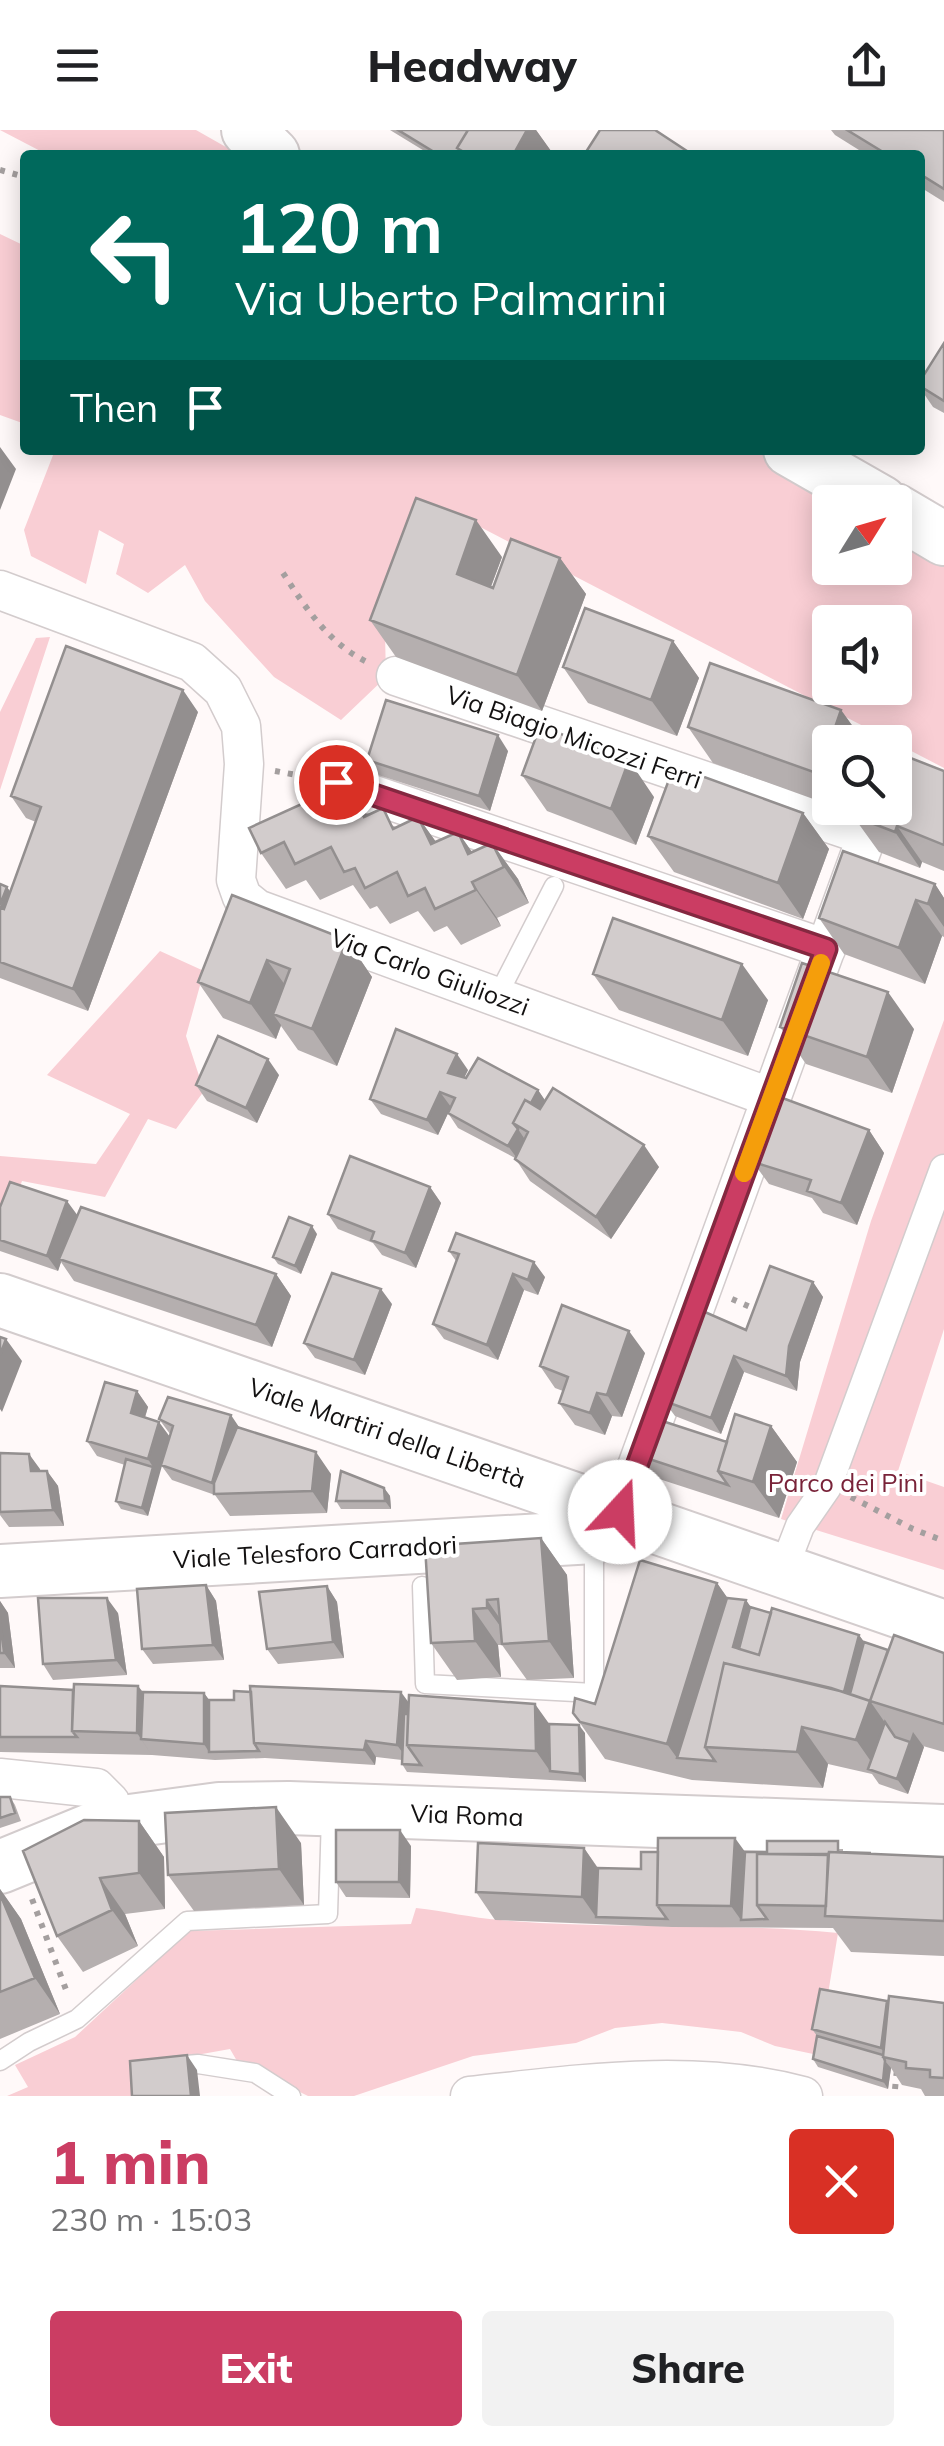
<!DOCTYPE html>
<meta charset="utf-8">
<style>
:root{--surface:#fff;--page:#f2f2f2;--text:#202124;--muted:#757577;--accent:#cb3d63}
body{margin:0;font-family:Mulish,sans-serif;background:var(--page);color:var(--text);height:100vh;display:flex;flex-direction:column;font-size:38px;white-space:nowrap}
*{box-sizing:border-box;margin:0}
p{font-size:32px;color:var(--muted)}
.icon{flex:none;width:55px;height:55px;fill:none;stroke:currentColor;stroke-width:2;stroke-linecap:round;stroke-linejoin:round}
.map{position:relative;height:1966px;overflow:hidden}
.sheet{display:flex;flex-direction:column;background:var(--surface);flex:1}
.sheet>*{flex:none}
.top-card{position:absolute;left:20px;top:20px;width:905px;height:305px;border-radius:10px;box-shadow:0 5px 25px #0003;background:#00695c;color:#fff;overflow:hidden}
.needle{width:65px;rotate:53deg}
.controls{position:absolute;left:812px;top:355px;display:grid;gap:20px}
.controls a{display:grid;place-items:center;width:100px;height:100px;border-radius:10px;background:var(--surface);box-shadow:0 5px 25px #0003;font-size:50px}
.pin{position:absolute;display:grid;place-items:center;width:85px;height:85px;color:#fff;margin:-42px;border:5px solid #fff;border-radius:50%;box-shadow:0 2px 10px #0007}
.me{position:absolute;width:110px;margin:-55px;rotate:20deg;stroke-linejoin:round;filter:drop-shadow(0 0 8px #0008)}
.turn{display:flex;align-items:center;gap:35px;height:210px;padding:0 50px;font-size:45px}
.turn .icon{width:130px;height:130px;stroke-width:2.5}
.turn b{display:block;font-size:70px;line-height:85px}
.then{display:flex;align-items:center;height:95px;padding:0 50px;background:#0003;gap:20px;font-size:38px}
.round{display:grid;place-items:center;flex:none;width:105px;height:105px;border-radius:10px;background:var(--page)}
.head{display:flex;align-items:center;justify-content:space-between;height:170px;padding:0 50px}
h1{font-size:60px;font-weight:800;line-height:75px;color:var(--accent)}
.action{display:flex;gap:20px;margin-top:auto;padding:20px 50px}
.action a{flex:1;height:115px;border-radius:10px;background:var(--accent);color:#fff;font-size:40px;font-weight:800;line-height:115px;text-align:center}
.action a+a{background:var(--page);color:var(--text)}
header{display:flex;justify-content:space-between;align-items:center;height:130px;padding:0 50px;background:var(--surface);font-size:45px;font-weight:800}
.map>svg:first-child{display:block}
</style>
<header><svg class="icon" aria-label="menu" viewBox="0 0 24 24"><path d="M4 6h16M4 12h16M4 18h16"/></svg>Headway<svg class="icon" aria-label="share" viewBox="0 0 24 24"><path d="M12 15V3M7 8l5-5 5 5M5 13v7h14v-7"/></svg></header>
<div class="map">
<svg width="944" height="1966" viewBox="0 0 944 1966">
<rect width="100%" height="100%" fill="#fff9f9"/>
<path fill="#f9ced4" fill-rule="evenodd" d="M0 0H196L240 25H48Z
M0 104 25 116V294L0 285Z
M55 320H756L845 372H830V438H895V402L944 431V638L438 375 402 409 384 461 386 547 341 590 274 547 205 471 185 435 148 463 116 444 124 414 99 400 86 454 31 426 24 400ZM830 492H895V558H830Z
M50 507 0 660V582L36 508Z
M160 821 204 841 186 906 204 961 176 999 148 989 105 1067 22 1051 3 1105 0 1104V1026L96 1034 130 984 47 945Z
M944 890V1199L898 1341 944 1357V1440L781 1389 871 1091Z
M416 1778C444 1781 472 1788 500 1790 612 1800 726 1792 838 1803L818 1925 775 1916 741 1902 662 1893 615 1898 576 1913 473 1926 354 1966H308L237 1931 230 1919 135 1936V1966H7L28 1957 15 1935 75 1907 189 1801 411 1794Z"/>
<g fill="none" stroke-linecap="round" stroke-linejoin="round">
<g stroke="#d3cccd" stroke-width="21">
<path id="service" d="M498 865 554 756
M422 1456 425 1554 594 1563V1413
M0 1931 29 1912 77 1889 187 1791 328 1784 331 1686
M174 1936 198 1934 255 1943 291 1966"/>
</g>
<g stroke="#d3cccd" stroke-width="31">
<path id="pedestrian" d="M783 1440 800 1396 827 1357 944 1039"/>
</g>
<g stroke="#d3cccd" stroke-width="41">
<path id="minor" d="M0 460 192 532 223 560 241 596 244 634 236 750 242 767 257 779 772 968
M396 546 867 706
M336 652 826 819
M620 1383 877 678
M0 1648 96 1658 110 1672 115 1693
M470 1966C581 1954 693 1937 803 1966"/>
</g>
<g stroke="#d3cccd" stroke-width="56">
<path id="secondary" d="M248 0 273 25
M790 320 881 372
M895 380 944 409
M0 1170 944 1497
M0 1441 594 1407 620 1383
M0 1737 93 1699 115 1693 219 1679 289 1678 944 1701"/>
</g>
<path stroke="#a49f9f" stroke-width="6" stroke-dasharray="5 8" stroke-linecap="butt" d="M0 40 25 47
M283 443C306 478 328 513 367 532
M275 641 307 647
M732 1169 762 1182
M851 1367 913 1399 944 1411
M32 1769 68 1865
M895 1959 897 1939"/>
<use href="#service" stroke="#fff" stroke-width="18"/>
<use href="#pedestrian" stroke="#fff" stroke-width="28"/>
<use href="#minor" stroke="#fff" stroke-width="38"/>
<use href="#secondary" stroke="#fff" stroke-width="52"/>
</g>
<path fill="#b5afaf" d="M390 0H536L551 21 548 25H431Z
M831 0H944V72L920 57V25H867L835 5Z
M944 213V283L933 277 920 258V251Z
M502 427 491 457 493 458 560 428 586 464 542 581 396 527 370 490Z
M673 511 699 548 677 606 588 573 563 537Z
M841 580 864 612H830V675L713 633 688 597Z
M198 582 88 881 0 848V754L7 757 10 762 36 692 26 688 11 666Z
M508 621 490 681 378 645 367 630Z
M944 641V741L922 732 920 738 879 722 853 686Z
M522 645 654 667 636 715 547 681Z
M352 664 367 685 396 697 418 687 436 712 458 702 472 722 492 713 518 749 529 773 497 788 501 796 461 815 447 796 434 802 418 781 390 794 377 776 370 779 353 755 320 770 306 750 286 759 261 723 322 678Z
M803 683 829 719 803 789 674 742 648 706Z
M935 754 944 768V807L942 806 925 854 844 824 819 788Z
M232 765 347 810 372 847 337 936 298 920 281 896 276 909 223 888 198 852Z
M593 844 768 870 748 926 619 880Z
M780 897 914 899 892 963 806 934Z
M468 940 464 948 538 960 545 971 659 1037 611 1109 530 1051 515 1028 458 998 448 983 438 1005 381 984 370 969Z
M279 945 257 993 207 971 196 955Z
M869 1000 884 1023 857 1095 823 1083 812 1068 769 1054 753 1032Z
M430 1057 441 1073 416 1138 382 1125 373 1113 338 1099 328 1084Z
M0 1077 77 1086 276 1144 291 1166 272 1217 74 1151 61 1132 58 1141 0 1121Z
M317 1104 301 1144 278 1134 273 1127Z
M449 1121 545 1147 538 1165 524 1160 498 1230 444 1209 433 1194 456 1131Z
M813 1152 823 1167 800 1232 797 1261 744 1242 721 1304 675 1286 664 1271 746 1200Z
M392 1174 365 1245 315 1228 304 1213Z
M645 1223 622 1287 612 1286 605 1305 575 1295 559 1273 563 1261 555 1258 540 1236Z
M137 1261 148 1277 145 1288 170 1307V1304L159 1289 240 1298 331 1344 327 1383 230 1386 215 1365 172 1350 161 1335 148 1386 121 1379 116 1371 125 1335 97 1326 87 1311Z
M771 1296 797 1332 779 1388 653 1347 637 1325 727 1312Z
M0 1323 29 1324 40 1341H47L58 1356 64 1396 9 1397 0 1385Z
M384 1358 390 1366 391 1379H341L336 1371Z
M541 1408 567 1445 574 1548 527 1550 502 1515H498L501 1547 457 1550 431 1513Z
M717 1453 727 1468 746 1470 750 1477 859 1505 864 1512 888 1520 944 1523V1622L923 1616 924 1617 908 1664 879 1654 872 1644 828 1634 823 1658 692 1650 605 1629 573 1583 595 1574Z
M206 1455 216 1471 224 1530 153 1534 142 1519Z
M327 1456 337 1472 344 1528 278 1534 267 1519Z
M0 1471 8 1483 15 1538H0Z
M118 1483 127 1545 53 1550 43 1534Z
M0 1556 73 1560 138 1556 143 1562 204 1563 209 1570 409 1573 549 1594 585 1603 586 1652 407 1642 402 1634V1630L376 1627 375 1635 265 1628 215 1630 152 1625 0 1622Z
M0 1667H10L15 1675 21 1691 0 1698Z
M139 1691 164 1727 165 1779 125 1784 138 1816 83 1842 57 1806Z
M301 1713 304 1775 194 1781 168 1745Z
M411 1716 410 1768 346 1767 336 1752Z
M584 1718 598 1738 641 1739 745 1722 843 1719V1722L944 1727V1826L851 1822 833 1798 672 1797 495 1790 476 1762Z
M0 1759 21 1789 60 1884 0 1909Z
M944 1873V1966H925L921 1959 902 1955 891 1938 888 1959 818 1937 813 1929 817 1906 812 1899Z"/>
<path fill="#938f8f" d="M527 0H536L551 21 548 25H513Z
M0 317 16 339 0 380Z
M476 390 502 427 482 480 457 444Z
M560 428 586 464 542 581 517 545Z
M673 511 699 548 677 606 651 570Z
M183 560 198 582 88 881 73 859Z
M841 580 864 612H830V660L819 644Z
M498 605 508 621 490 681 479 666Z
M629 630 654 667 636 715 611 679Z
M352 664 378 700 364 687Z
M803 683 829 719 803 789 778 753Z
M418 687 444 723 431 714Z
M897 696 922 732 920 738 895 702Z
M458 702 483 738 468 724Z
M492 713 518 749 529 773 504 737Z
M472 752 497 788 501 796 476 760Z
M935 754 944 768V797L928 774Z
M7 757 22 779 0 778Z
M916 770 942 806 925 854 899 818Z
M347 810 372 847 337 936 312 899Z
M267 830 293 866 273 884 281 895 276 909 250 873Z
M742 834 768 870 748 926 722 890Z
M888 862 914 899 892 963 867 927Z
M457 924 468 940 459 958 448 943Z
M268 929 279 945 257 993 246 978Z
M538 960 549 976 519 996Z
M440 962 451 977 438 1005 427 990Z
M518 999 528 1014 519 1031 508 1016Z
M869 1000 884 1023 857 1095 841 1073Z
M644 1015 659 1037 611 1109 596 1087Z
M430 1057 441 1073 416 1138 405 1123Z
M67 1071 78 1086 59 1129 61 1132 58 1141 47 1126Z
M312 1096 317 1104 301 1144 295 1136Z
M534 1132 545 1147 538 1165 528 1150Z
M276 1144 291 1166 272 1217 256 1195Z
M513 1144 524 1160 498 1230 487 1215Z
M813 1152 823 1167 800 1232 797 1261 786 1246 789 1216Z
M381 1159 392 1174 365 1245 354 1230Z
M629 1201 645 1223 622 1287 607 1265Z
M6 1209 22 1231 2 1282 0 1279V1225Z
M734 1226 744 1242 721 1304 711 1288Z
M137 1261 148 1277 141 1299 131 1283Z
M597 1263 612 1286 605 1305 590 1283Z
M231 1285 241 1300 220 1364 212 1353Z
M159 1292 170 1307 148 1386 142 1378 153 1337 148 1329Z
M771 1296 797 1332 779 1388 753 1352Z
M316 1322 331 1344 327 1383 312 1361Z
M29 1324 40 1339 42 1356 31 1341Z
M47 1341 58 1356 64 1396 53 1380Z
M384 1358 390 1366 391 1379 385 1371Z
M541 1408 567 1445 574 1548 549 1511Z
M717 1453 741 1487 746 1470 761 1492 677 1628 667 1614Z
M206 1455 216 1471 224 1530 213 1515Z
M327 1456 337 1472 344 1528 333 1512Z
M107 1468 118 1483 127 1545 116 1530Z
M487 1470 512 1506 513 1514 487 1478Z
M0 1471 8 1483 15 1538 4 1523 0 1487Z
M473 1479 498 1515 501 1547 475 1511Z
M859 1505 875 1527 846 1579 841 1572Z
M138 1556 154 1578 141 1609 152 1625 137 1603Z
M401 1562 412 1577 407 1615 408 1630 397 1615Z
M204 1563 215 1578 209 1622 204 1614Z
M870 1571 895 1607 879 1643 856 1610Z
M535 1574 555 1602 550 1641 536 1621Z
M579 1595 585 1603 586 1652 580 1644Z
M802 1597 828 1634 823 1658 797 1622Z
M913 1602 924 1617 908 1664 897 1649Z
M366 1611 376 1627 375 1635 364 1620Z
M276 1677 301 1713 304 1775 279 1739Z
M139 1691 164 1727 165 1779 139 1743Z
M400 1700 411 1716 410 1768 399 1752Z
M735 1708 751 1730 741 1790 731 1776Z
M584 1718 603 1746 596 1787 582 1767Z
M100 1748 125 1784 138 1816 112 1780Z
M0 1759 21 1789 60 1884 35 1848 0 1764Z
M887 1871 886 1925 881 1918Z
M187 1925 197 1940 200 1966H191Z
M885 1931 891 1938 888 1959 883 1951Z"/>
<path fill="#d2cccc" stroke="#938f8f" stroke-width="2.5" d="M398 0H468L457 18 462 25H439Z
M468 0H527L513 25H469L457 18Z
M600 0H655L693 25H584Z
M847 0H944V59L920 44V25H888Z
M944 213V271L920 256V251Z
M416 368 476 390 457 444 493 458 511 409 560 428 517 545 370 490Z
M585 478 673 511 651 570 563 537Z
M66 516 183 560 73 859 0 832V777L4 779 41 677 11 666Z
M710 533 841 580 819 644 688 597Z
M386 570 498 605 479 666 367 630Z
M540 596 629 630 611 679 522 645Z
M895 622 944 641V715L897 696 895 702 853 686 856 678H895Z
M674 636 803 683 778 753 648 706Z
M352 664 364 687 383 678 393 699 418 687 431 714 458 702 468 724 492 713 504 737 472 752 476 760 435 779 425 758 408 766 397 742 365 758 355 738 344 742 331 717 295 734 284 712 261 723 249 698 315 668 320 679Z
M843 721 935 754 928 774 916 770 899 818 819 788Z
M0 754 7 757 0 775Z
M232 765 347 810 312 899 273 884 290 839 267 830 250 873 198 852Z
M613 788 742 834 722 890 593 844Z
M802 833 888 862 867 927 780 897Z
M396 899 457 924 448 943 466 948 478 928 538 960 531 973 525 970 513 993 518 999 508 1016 448 983 455 968 440 962 427 990 370 969Z
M218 906 268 929 246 978 196 955Z
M553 958 644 1015 596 1087 515 1029 528 1002 513 993 525 970 540 979Z
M777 966 869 1000 841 1073 807 1061 811 1050 753 1032Z
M350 1026 430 1057 405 1123 371 1110 374 1102 328 1084Z
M10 1052 67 1071 47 1126 0 1110V1077Z
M81 1077 276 1144 256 1195 59 1129Z
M289 1087 312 1096 295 1136 273 1127Z
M456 1103 534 1132 528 1150 513 1144 487 1215 433 1194 459 1124 449 1121Z
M770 1136 813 1152 789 1216 786 1246 734 1226 711 1288 664 1271 698 1179 746 1200Z
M332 1143 381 1159 354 1230 304 1213Z
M562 1175 629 1201 607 1265 597 1263 590 1283 559 1273 568 1247 540 1236Z
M0 1207 6 1209 0 1225Z
M105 1252 137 1261 131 1283 159 1292 148 1329 87 1311Z
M168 1267 231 1285 212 1353 161 1335 173 1296 159 1289Z
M735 1284 771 1296 753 1352 718 1341Z
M650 1287 727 1312 718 1341 728 1355 637 1325Z
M237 1297 316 1322 312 1361 214 1364V1353Z
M0 1323 29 1324 31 1341H47L53 1380 0 1382Z
M126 1329 153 1337 142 1378 116 1371Z
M341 1341 384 1358 385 1371H336Z
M541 1408 549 1511 502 1514 498 1469 487 1470V1478L473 1479 475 1511 431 1513 425 1416Z
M640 1430 717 1453 667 1614 580 1592 573 1583 575 1568 595 1574Z
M206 1455 213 1515 142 1519 137 1459Z
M327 1456 333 1512 267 1519 259 1462Z
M38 1468H107L116 1530 43 1534Z
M727 1468 746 1470 733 1517 759 1525 772 1478 859 1505 844 1562 724 1533 705 1617 715 1631 677 1628Z
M750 1477 771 1483 759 1525 739 1519Z
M0 1487 4 1523H0Z
M894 1505 944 1523V1594L870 1571Z
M864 1512 888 1520 870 1571 850 1564Z
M724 1533 831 1558 870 1571 856 1610 802 1597 797 1622 705 1617Z
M74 1554 138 1556 137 1603 72 1601Z
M0 1556 73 1560 72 1601 77 1607H0Z
M250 1556 401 1562 397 1615 366 1611 364 1620 254 1613Z
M234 1561 251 1562 254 1613 259 1621 209 1622V1570H234Z
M143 1562 204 1563V1614L141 1609Z
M409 1565 535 1574 536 1621 407 1615Z
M404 1584H408L407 1615 421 1635 402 1634Z
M885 1592 895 1607 910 1612 897 1649 868 1639Z
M549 1594 579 1595 580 1644 550 1641Z
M0 1667H10L15 1683 0 1688Z
M276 1677 279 1739 168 1745 165 1683Z
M84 1690 139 1691V1743L100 1748 112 1780 57 1806 23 1721Z
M336 1700H400L399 1752H336Z
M658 1708H735L731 1776 657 1775Z
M767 1711H838V1722L871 1723 829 1722 828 1725 757 1724V1775L767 1789 741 1790 745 1722H767Z
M478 1713 584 1718 582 1767 476 1762Z
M641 1722H658L657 1775 667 1789 596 1787 598 1738 641 1739Z
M829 1722 944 1727V1791L825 1786Z
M757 1724H828L826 1776 757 1775Z
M0 1764 35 1848 0 1862Z
M820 1859 887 1871 881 1918 812 1899Z
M889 1866 944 1873V1948L930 1947V1940L906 1938V1932L883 1927Z
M817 1906 883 1925 885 1931 883 1951 813 1929Z
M187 1925 191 1966H132L130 1931Z"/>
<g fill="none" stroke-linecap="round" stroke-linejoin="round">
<g stroke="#842840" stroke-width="25">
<path id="route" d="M336 652 826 819 620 1382"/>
</g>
<use href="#route" stroke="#cb3d63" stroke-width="18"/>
<path stroke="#f59e0b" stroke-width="18" d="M744 1043 821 833"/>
</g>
<g text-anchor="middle" stroke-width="8" stroke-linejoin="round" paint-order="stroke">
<g font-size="25" fill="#131111" stroke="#fff">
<text transform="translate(574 607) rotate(19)" y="9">Via Biagio Micozzi Ferri</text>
<text transform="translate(430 842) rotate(20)" y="9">Via Carlo Giuliozzi</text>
<text transform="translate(387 1303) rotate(19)" y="9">Viale Martiri della Libertà</text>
<text transform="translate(315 1422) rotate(-3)" y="9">Viale Telesforo Carradori</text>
<text transform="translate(467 1685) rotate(2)" y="9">Via Roma</text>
</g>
<g font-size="25" fill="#792339" stroke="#fff">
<text x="846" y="1362">Parco dei Pini</text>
</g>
</g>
</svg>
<div class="controls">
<a><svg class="needle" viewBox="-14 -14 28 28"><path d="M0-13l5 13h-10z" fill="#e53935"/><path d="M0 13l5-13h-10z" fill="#757577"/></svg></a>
<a><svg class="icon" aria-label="sound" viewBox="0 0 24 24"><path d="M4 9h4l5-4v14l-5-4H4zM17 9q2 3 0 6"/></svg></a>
<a><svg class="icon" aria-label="search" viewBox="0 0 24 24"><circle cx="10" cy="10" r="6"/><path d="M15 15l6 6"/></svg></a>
</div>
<div class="pin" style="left:336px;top:652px;background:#d93025"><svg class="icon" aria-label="arrive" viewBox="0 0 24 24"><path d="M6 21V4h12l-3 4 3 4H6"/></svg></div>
<svg class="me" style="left:620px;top:1382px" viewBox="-20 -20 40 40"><circle r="19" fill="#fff"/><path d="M0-13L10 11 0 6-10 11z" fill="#cb3d63"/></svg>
<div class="top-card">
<div class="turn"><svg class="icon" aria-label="left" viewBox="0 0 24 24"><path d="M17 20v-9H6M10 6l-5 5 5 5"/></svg><div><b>120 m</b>Via Uberto Palmarini</div></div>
<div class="then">Then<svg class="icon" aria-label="arrive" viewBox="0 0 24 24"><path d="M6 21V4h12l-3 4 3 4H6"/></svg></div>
</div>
</div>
<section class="sheet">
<div class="head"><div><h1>1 min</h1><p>230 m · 15:03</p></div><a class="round" style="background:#d93025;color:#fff"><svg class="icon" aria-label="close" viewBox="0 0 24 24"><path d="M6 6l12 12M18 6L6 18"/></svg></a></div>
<div class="action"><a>Exit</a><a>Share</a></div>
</section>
